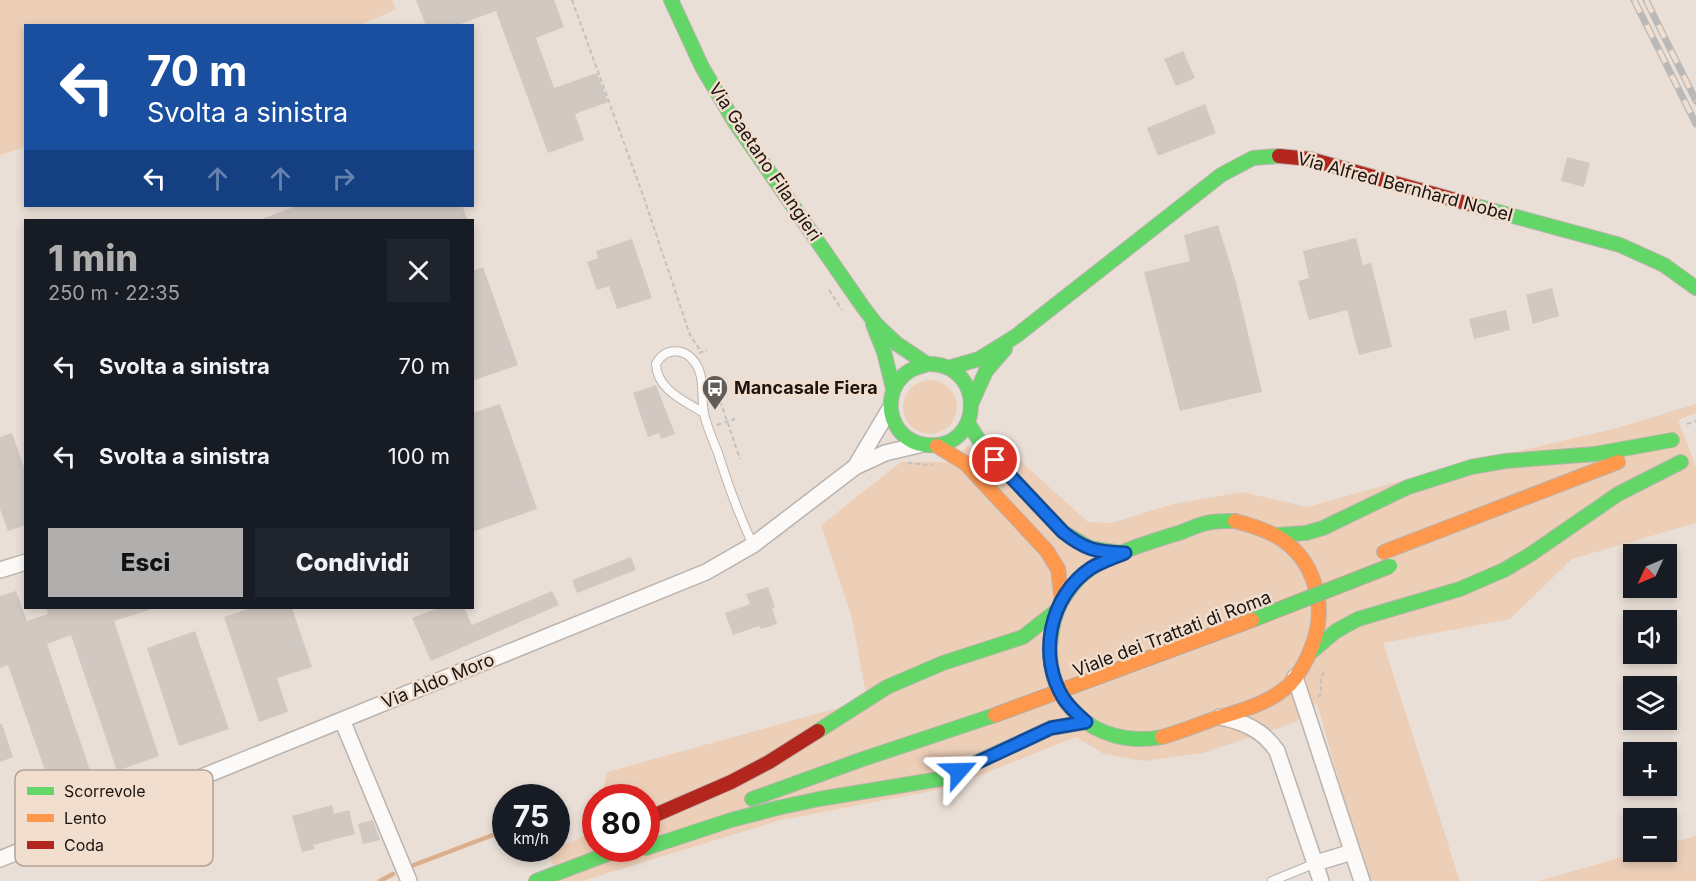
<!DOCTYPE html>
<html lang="it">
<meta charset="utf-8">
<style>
:root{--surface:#171b24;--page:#20242c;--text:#f1f3f6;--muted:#9ea1a6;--accent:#b1afae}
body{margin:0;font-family:Inter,sans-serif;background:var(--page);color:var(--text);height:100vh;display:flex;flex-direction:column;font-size:22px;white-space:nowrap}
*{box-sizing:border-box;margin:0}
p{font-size:20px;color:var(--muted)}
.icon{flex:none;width:33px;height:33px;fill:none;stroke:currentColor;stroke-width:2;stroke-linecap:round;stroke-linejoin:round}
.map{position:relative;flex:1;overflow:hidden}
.drawer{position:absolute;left:24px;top:219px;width:450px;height:390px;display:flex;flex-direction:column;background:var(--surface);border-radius:0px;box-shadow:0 3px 9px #0003}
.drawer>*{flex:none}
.guide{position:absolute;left:24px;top:24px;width:450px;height:183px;border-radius:0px;box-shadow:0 3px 9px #0003;background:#1a4fa0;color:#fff;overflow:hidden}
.needle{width:39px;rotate:226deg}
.buttons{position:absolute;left:1623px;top:544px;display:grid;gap:12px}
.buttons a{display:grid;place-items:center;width:54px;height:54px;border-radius:0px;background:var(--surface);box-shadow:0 3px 9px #0003;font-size:30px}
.speed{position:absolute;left:492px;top:784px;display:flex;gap:12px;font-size:30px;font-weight:700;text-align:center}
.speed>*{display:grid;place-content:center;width:78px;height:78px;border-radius:50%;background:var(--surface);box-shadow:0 3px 9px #0003;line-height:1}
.speed small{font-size:15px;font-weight:400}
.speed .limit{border:9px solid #d22;background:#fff;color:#111}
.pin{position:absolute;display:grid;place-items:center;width:51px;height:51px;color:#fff;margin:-26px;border:3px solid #fff;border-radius:50%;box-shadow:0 2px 6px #0007}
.me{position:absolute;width:66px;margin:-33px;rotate:65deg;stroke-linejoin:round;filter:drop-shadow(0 0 4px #0008)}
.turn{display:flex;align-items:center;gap:21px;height:126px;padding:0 24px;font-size:27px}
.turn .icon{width:78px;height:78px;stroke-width:2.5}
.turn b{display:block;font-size:42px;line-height:51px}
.lanes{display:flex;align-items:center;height:57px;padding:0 24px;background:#0003;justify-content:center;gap:30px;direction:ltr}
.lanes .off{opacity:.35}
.round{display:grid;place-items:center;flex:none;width:63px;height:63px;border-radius:0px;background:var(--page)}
.head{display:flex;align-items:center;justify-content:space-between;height:102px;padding:0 24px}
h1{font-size:36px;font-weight:800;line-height:45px;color:var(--accent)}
.cta{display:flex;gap:12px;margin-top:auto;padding:12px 24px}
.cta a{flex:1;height:69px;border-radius:0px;background:var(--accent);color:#111;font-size:24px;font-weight:800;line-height:69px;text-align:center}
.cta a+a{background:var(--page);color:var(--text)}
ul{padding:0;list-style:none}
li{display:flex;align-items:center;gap:18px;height:90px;padding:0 24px}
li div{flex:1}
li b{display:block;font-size:22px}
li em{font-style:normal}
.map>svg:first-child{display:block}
</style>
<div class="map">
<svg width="1696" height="881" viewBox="0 0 1696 881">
<rect width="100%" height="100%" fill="#e9dfd7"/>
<path fill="#edcfb8" d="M0 0H392L396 10 356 26H26L25 147 0 155Z
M903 407a27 27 0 1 1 54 0a27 27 0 1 1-54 0Z
M1696 404V413L1678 420 1696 467V523L1572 559 1510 619 1383 643 1460 881H1367L1317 703 1296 722 1203 753 1144 761 1104 754 1076 737 948 788 781 820 582 881H558L549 852 592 832 595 818 596 849H646V798H601L607 772 867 700 851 614 821 525 901 462H946L963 451 968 445 991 471 1022 491 1015 456 1088 522 1111 523 1173 504 1242 492 1307 507 1462 464 1613 429Z
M1696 836V881H1539L1639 852H1666L1667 844Z"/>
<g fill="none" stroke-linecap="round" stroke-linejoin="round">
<path stroke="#dbaf8d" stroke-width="4.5" d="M556 811H557
M414 865 506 830
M380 881 393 874"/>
</g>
<path fill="#d1c8c2" d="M416 0H554L564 27 536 38 554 88 597 73 608 102 575 114 584 140 548 153 496 11 455 26H426Z
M1183 51 1195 78 1176 86 1164 59Z
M1205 104 1216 133 1158 156 1147 128Z
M1567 157 1590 163 1584 187 1561 181Z
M296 206H462L468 220H259Z
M1218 225 1235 279 1262 392 1180 411 1144 272 1190 261 1184 235Z
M1356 238 1363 265 1371 263 1392 347 1359 355 1347 310 1309 320 1298 281 1309 278 1303 251Z
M632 239 652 298 617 309 609 286 597 290 587 262 598 258 596 251Z
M483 267 518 365 472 381V271Z
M1552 288 1559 316 1533 324 1526 295Z
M1506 310 1510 330 1474 339 1469 319Z
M656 385 675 434 661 439 659 433 648 437 633 393Z
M500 404 537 509 472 532V413Z
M12 433 26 473V525L8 531 0 509V437Z
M631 557 636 570 577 593 572 580Z
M768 587 775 607 772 608 777 624 761 629 759 626 733 635 725 613 750 604 746 594Z
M16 591 27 621 48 614 46 608H149V610L114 621 159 756 117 771 71 635 47 644 95 785 55 799 8 665 0 668V596Z
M552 591 559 605 431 661 412 618 438 608H464L472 625Z
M251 608H292L312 667 277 678 288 712 259 722 224 617Z
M195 631 229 729 179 746 147 648Z
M0 724H2L13 757 0 762Z
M332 805 334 814 349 810 355 834 313 845 315 849 302 852 292 816Z
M373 820 380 840 363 844 358 824Z"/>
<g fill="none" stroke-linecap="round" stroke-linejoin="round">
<g stroke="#bbb3ad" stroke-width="10">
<path id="lane" d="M704 413C685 401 657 390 656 364 665 347 685 347 696 364 705 378 701 398 704 414 707 427 713 440 718 453 728 485 739 515 753 545
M1272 881 1316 863"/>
</g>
<g stroke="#bbb3ad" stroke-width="18">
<path id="street" d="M855 467 889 410
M0 570 26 562
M1295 677 1362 881
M1220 717C1244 722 1263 730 1277 751L1321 881
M342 720 409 881
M0 859 706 572 753 545 855 467 885 453 919 445
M1316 863 1352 852"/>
</g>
<g stroke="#bbb3ad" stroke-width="16">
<path id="fast" d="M671 0 702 67 734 121 863 307 876 324 897 344 927 364H930C987 365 983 451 927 445 915 444 906 439 899 430 885 411 889 382 911 370 916 367 923 366 928 364
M1469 204 1620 245 1664 265 1696 288
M873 324 884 352 893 388
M948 368 979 359 1016 336 1221 175 1253 158 1279 156
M972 402 986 371 1005 349
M968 423 984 448 1063 532 1090 548 1121 553
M1276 535 1306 533 1323 528 1408 487 1471 467 1506 461 1595 454 1672 440
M1309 654 1336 631 1358 619 1460 589 1504 570 1531 554 1618 494 1681 462
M818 731 887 687 943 663 1023 637 1056 611
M1162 737C1095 750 1039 700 1052 631 1054 618 1059 604 1067 593 1074 583 1082 574 1093 567 1119 551 1152 541 1182 532 1191 528 1202 523 1212 522 1220 521 1228 521 1235 521
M752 799 863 759 995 715
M646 848 731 820 777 808 819 799 940 779 1051 728 1086 722
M536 881 621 849"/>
</g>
<g stroke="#bbb3ad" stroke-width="16">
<path id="slow" d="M937 446 965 463 1047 551 1058 569 1062 601
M1384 552 1618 462
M1162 737C1180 732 1197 725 1214 719 1239 711 1269 704 1289 685 1300 674 1307 660 1312 646 1328 607 1315 559 1278 537 1264 529 1250 525 1235 521"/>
</g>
<g stroke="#bbb3ad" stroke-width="16">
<path id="jam" d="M1279 156 1310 159 1469 204
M646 819 731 782 769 762 818 731"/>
</g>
<path stroke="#c3c0be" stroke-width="2" stroke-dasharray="4.5 3" stroke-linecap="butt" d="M572 0 644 198 690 335 700 350
M829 290 842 310
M699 353 707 350
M713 380 740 459
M1687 424 1696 421
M717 425 735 419
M908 463 933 465
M1318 697 1321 694V677L1325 670"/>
<use href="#lane" stroke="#fcfaf9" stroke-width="8"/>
<use href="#street" stroke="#fcfaf9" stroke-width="15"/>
<use href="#fast" stroke="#63d668" stroke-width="14"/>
<use href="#slow" stroke="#ff974d" stroke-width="14"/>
<use href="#jam" stroke="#b3261e" stroke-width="14"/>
<g stroke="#bbb9b7" stroke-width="7">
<path id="rail" d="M1634 0 1696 124
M1646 0 1696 101"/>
</g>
<use href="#rail" stroke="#f1decf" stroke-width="4.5" stroke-dasharray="14" stroke-linecap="butt"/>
<g stroke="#b6a699" stroke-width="16" stroke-linecap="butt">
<path id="fast-bridge" d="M1252 620 1390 566"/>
</g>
<g stroke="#b6a699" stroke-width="16" stroke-linecap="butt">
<path id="slow-bridge" d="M995 715 1252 620"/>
</g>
<use href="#fast-bridge" stroke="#63d668" stroke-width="14"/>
<use href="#slow-bridge" stroke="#ff974d" stroke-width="14"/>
</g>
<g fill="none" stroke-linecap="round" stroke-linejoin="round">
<g stroke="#114b97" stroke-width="15">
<path id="route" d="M959 771 1051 728 1086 722C1078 715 1070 708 1064 699 1037 657 1049 596 1091 568 1101 562 1113 558 1125 553 1097 552 1085 550 1063 532L995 460"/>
</g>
<use href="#route" stroke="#1a73e8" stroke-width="10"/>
</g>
<defs>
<g id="bus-pin" transform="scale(1.35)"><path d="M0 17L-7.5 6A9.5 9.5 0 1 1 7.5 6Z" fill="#635b55" stroke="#f1decf"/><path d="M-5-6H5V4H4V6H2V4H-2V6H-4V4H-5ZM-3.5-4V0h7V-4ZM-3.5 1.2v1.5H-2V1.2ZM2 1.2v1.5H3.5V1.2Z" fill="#fff"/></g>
</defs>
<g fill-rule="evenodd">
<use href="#bus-pin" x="715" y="388"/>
</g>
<g text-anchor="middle" stroke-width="5" stroke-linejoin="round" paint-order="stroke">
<g font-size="18" fill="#1b140f" stroke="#f1decf">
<text transform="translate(765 162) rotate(56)" y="6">Via Gaetano Filangieri</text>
<text transform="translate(1405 187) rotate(15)" y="6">Via Alfred Bernhard Nobel</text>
<text transform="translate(1172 634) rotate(-21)" y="6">Viale dei Trattati di Roma</text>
<text transform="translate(438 681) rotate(-22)" y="6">Via Aldo Moro</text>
</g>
<g font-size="18" font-weight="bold" fill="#1b140f" stroke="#f1decf" text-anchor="start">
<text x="734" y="394">Mancasale Fiera</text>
</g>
</g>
<rect x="15" y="770" width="198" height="96" rx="9" fill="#f1decf" stroke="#b1a195" stroke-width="1.5"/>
<rect x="27" y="787" width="27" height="8" fill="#63d668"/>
<rect x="27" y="814" width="27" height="8" fill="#ff974d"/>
<rect x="27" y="841" width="27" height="8" fill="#b3261e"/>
<g font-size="16" fill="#1b140f">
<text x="64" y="797">Scorrevole</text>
<text x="64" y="824">Lento</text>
<text x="64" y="851">Coda</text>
</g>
</svg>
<div class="buttons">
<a><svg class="needle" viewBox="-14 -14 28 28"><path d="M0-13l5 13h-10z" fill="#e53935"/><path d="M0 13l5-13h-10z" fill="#9ea1a6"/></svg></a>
<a><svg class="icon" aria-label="sound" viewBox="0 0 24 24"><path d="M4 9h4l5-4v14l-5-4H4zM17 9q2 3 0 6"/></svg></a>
<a><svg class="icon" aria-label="layers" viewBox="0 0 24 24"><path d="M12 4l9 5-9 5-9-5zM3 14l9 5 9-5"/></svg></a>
<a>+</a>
<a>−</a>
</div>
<div class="speed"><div>75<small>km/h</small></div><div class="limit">80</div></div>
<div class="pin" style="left:995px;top:460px;background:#d93025"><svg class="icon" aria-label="arrive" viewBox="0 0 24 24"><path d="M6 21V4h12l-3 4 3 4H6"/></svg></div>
<svg class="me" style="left:959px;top:771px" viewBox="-20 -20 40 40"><path d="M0-17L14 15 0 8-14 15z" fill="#1a73e8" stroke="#fff" stroke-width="4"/></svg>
<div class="guide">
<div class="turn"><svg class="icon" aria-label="left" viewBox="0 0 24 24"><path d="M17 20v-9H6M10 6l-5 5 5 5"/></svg><div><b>70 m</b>Svolta a sinistra</div></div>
<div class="lanes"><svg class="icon" aria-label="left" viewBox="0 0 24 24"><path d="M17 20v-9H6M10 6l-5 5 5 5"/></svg><svg class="icon off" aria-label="ahead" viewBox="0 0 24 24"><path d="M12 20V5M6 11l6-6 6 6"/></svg><svg class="icon off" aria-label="ahead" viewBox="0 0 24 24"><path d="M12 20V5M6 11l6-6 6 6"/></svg><svg class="icon off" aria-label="right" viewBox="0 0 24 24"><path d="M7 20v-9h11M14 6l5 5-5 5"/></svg></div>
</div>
<section class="drawer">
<div class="head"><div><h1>1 min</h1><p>250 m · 22:35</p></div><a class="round"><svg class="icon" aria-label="close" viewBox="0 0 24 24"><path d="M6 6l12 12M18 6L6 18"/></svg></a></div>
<ul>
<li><svg class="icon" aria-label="left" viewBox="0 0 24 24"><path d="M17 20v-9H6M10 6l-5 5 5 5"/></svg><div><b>Svolta a sinistra</b></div><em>70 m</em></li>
<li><svg class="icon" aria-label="left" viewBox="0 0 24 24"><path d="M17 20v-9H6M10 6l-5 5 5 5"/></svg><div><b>Svolta a sinistra</b></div><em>100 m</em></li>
</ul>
<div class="cta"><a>Esci</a><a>Condividi</a></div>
</section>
</div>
